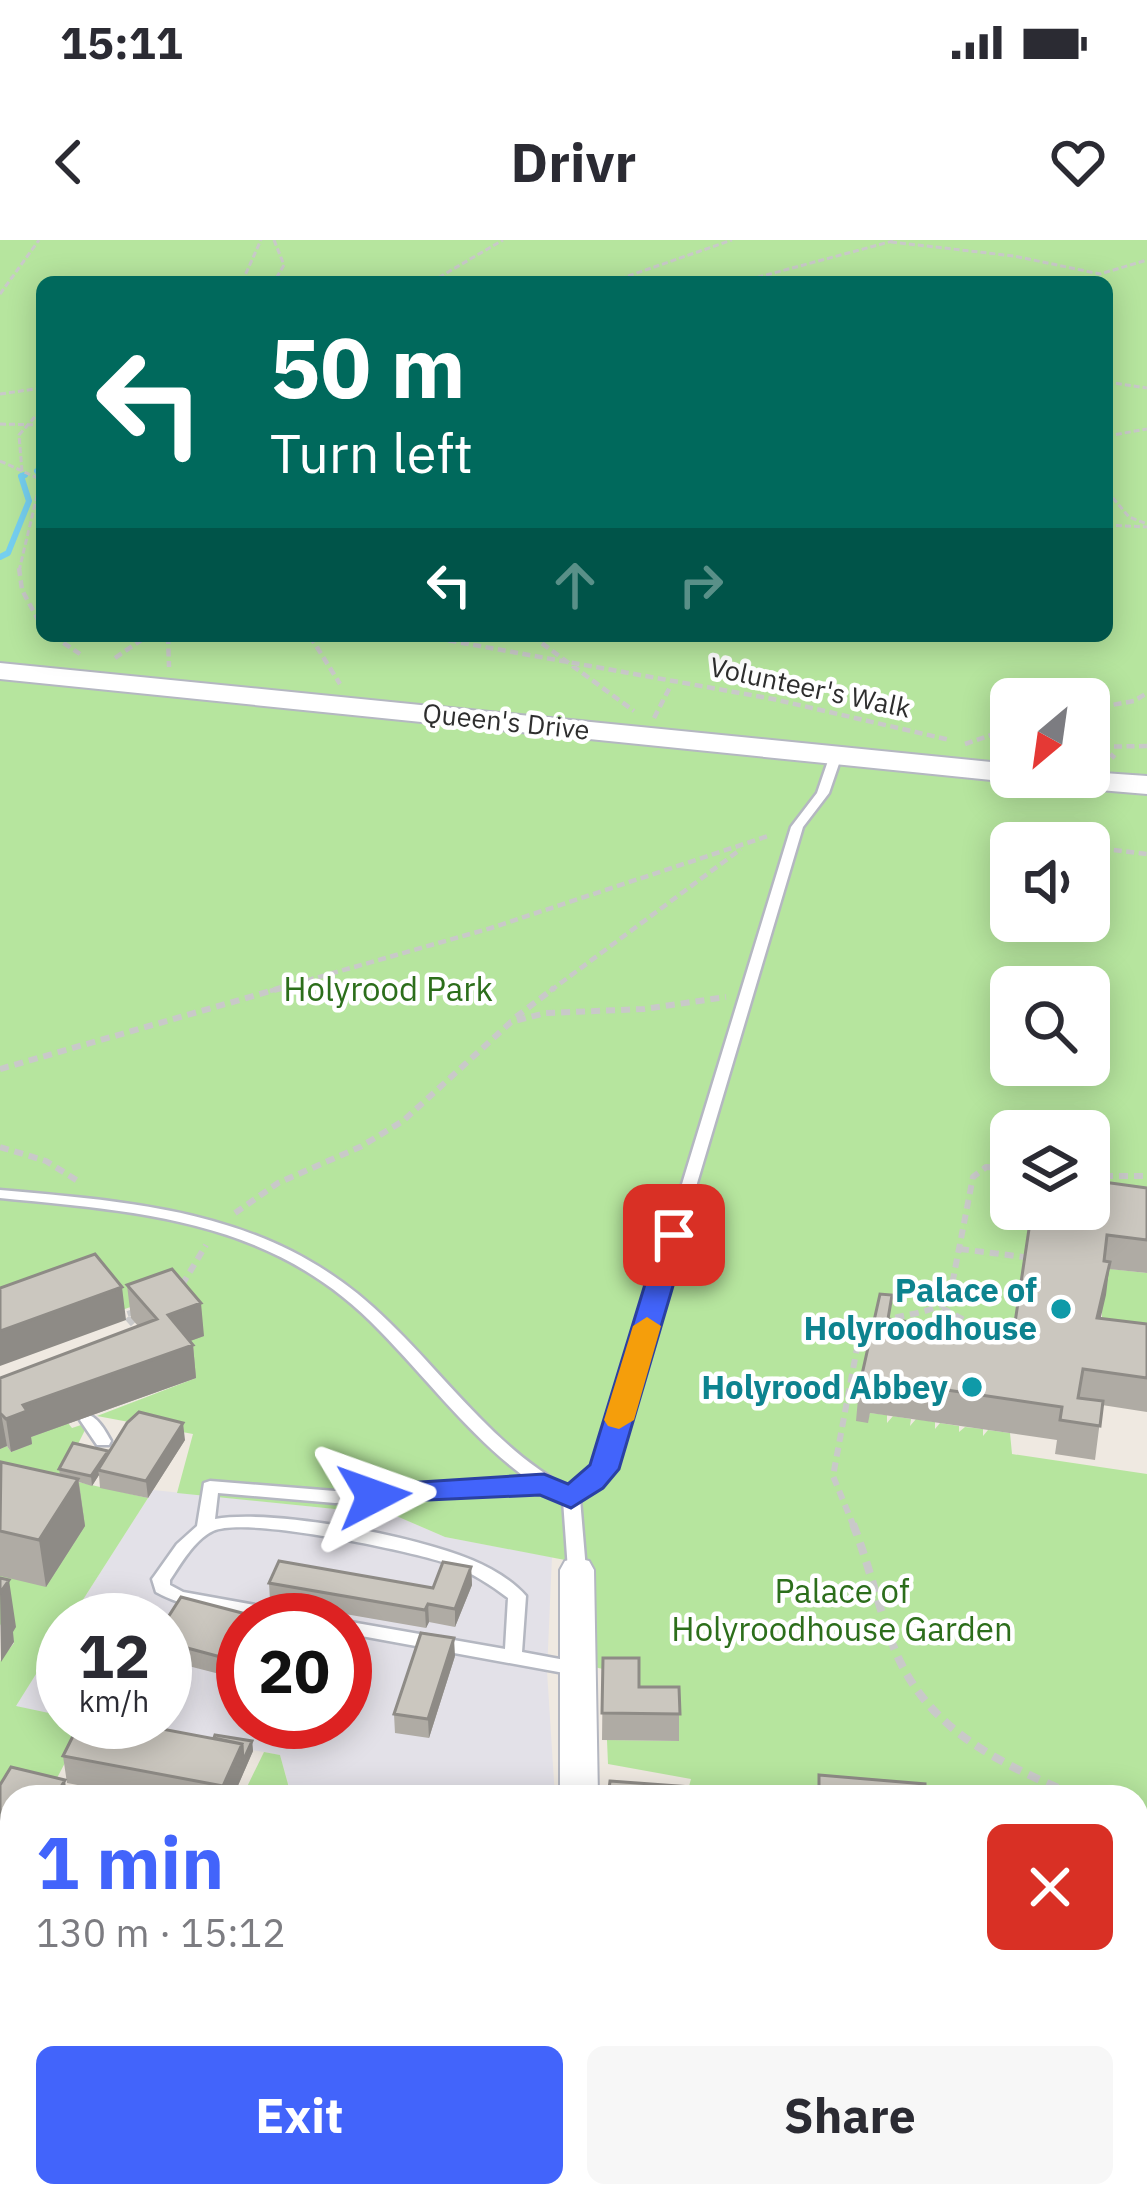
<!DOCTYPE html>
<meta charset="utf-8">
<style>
:root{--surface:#fff;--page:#f7f7f7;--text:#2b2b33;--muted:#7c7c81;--accent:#4264fb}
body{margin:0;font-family:"IBM Plex Sans",sans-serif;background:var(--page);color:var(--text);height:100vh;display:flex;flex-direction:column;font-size:45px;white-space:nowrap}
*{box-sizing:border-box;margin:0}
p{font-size:39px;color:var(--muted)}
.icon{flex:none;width:66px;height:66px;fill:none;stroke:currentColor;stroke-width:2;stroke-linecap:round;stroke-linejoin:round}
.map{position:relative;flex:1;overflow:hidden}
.drawer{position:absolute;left:0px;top:1545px;width:1149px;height:423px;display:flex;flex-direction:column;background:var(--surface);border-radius:36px 36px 0 0;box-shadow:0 6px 30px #0003}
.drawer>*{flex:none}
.top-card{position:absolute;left:36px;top:36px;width:1077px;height:366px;border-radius:18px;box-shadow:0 6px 30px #0003;background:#00695c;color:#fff;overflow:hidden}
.needle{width:78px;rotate:209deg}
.tools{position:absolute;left:990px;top:438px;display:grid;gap:24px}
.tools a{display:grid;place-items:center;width:120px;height:120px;border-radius:18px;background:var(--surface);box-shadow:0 6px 30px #0003;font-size:60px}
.speed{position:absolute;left:36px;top:1353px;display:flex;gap:24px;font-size:60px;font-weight:700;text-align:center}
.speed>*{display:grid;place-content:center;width:156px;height:156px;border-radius:50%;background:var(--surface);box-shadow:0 6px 30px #0003;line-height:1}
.speed small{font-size:30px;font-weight:400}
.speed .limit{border:18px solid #d22;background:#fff;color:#111}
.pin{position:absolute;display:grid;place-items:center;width:102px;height:102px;color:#fff;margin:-51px;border-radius:24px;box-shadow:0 6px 18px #0006}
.me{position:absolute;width:132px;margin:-66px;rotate:86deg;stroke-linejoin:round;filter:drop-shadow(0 0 9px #0008)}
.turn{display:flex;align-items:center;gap:42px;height:252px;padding:0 36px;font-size:54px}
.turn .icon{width:156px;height:156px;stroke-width:2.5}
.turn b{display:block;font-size:84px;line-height:102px}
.lanes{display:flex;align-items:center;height:114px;padding:0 36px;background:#0003;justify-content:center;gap:60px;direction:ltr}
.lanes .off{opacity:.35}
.round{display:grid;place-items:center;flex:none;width:126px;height:126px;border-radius:18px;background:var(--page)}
.head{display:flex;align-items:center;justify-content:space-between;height:204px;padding:0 36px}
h1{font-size:72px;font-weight:800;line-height:90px;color:var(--accent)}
.action{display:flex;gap:24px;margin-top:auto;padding:24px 36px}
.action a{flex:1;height:138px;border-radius:18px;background:var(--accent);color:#fff;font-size:48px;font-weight:800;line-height:138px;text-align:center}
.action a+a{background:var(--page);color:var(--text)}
.status{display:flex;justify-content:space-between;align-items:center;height:84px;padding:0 60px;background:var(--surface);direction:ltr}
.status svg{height:33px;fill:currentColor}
header{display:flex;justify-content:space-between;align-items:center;height:156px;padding:0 36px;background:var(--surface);font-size:54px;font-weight:800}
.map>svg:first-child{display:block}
</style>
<div class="status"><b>15:11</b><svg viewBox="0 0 49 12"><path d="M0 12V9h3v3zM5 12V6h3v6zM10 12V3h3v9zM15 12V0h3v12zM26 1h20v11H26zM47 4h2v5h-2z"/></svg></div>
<header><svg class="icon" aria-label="back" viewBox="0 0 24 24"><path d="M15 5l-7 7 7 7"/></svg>Drivr<svg class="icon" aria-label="heart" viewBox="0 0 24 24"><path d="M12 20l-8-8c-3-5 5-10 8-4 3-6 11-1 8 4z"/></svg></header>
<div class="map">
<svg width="1147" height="1967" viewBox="0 0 1147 1967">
<rect width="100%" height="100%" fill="#efe9e1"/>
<path fill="#e3e1e8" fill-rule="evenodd" d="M153 1250 394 1275 445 1297 552 1317 547 1431 555 1557H292L280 1515 98 1482H165V1380H70ZM243 1380H345V1482H243Z
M63 1391V1476L15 1467Z"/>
<path fill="#b6e59e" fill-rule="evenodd" d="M0 0H1147V980L1089 969V891H1011V969H1033L1009 1129 885 1112 857 1180 867 1182 870 1173 887 1175V1183L893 1176 911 1179 910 1186 916 1179 935 1182V1189L940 1183 959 1186V1192L965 1187 983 1189V1196L988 1190 1010 1193 1012 1214 1147 1234V1633L1137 1631V1557H686L691 1539 608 1524 607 1500 678 1501 603 1429 594 1427 591 1325 445 1297 394 1275 177 1253 193 1194 97 1176 196 1138 165 1055 119 1071 0 1082ZM42 42H1107V396H42ZM1011 459H1089V537H1011ZM1011 603H1089V681H1011ZM1011 747H1089V825H1011Z
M1102 1028 1147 1033V1118L1102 1083Z
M68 1183 72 1188 81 1185 85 1190 61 1238 148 1258 70 1380H63V1391L16 1466 63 1476V1482H98L77 1500 47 1557 14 1553 0 1576V1421L14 1403 0 1384V1209L7 1206 11 1212 31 1204 28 1198Z
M264 1512 280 1515 291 1555 242 1557Z
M316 1956H481L478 1967H402Z"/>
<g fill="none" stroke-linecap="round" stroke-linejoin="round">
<path stroke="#75cff0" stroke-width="6" d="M37 231 42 228
M0 317 8 313 29 261 21 236 25 235"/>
<g stroke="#b4b7c1" stroke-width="5">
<path id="service" d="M836 511 842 515 829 553 803 587 612 1229 580 1259 586 1330 583 1334H571L568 1330 563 1260 545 1250 335 1263 218 1253 215 1279C274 1269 416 1296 472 1320 491 1328 512 1340 526 1356L522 1412 581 1423 584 1428 581 1433 575 1435 345 1393V1381L505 1409 508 1358C491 1345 472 1333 452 1325 413 1311 247 1276 213 1291 194 1300 181 1324 170 1340V1345L183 1352 305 1374 311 1376 314 1380C266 1380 198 1375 156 1352L152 1339 155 1335 177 1304 197 1286 204 1243 210 1241 335 1251 529 1240C471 1198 430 1142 380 1091 274 980 144 972 0 958V950C146 963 279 972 389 1082 449 1140 495 1208 570 1249L596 1226 791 587 817 553 830 515Z
M88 1175C98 1177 106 1192 111 1201L109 1205H97L80 1180 82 1176Z"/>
</g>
<g stroke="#b4b7c1" stroke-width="4">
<path id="minor" d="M577 1318 589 1321 594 1330 598 1557H560V1330L565 1321Z
M0 1760 12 1764V1798L0 1794Z
M483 1956H527L525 1967H481Z"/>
</g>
<g stroke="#b4b7c1" stroke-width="4">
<path id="tertiary" d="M0 423 1011 524V537H1023L1011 542 0 439Z
M1089 532 1147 536V554L1052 546 1038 537H1089Z"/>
</g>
<path stroke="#c9c9c9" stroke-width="3" stroke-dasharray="6 3" stroke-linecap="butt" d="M274 0 284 25 274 42
M891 2 1014 16 1100 34 1147 20
M242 42 261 0
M431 42 503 0
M611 42 732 0
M740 42 893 1
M0 54 39 0
M1107 142 1147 148
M0 154 42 148
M0 184 42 185
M1107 196 1147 189
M0 221 42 240
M22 231 19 195 42 169
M1107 251 1129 277 1147 284
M1107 285 1147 287
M19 331 41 239"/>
<path stroke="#c9c9c9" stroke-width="4.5" stroke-dasharray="8 4.5" stroke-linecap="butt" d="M19 328 22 350 42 387
M53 396 80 414
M168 396 169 427
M310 396 340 444
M424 396 773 459 950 500
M532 396 634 471
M115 418 147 396
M1089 469 1134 461 1147 453
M654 478 670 447
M1091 498 1115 518
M965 504 1011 488
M1089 507 1147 506
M1048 590 1051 602 1060 603
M1089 607 1147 614
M270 751 491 688 771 595
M550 751 741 609"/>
<path stroke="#c9c9c9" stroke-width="6" stroke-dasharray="9 6" stroke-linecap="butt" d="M516 777 554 748
M0 829 281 748
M0 907 46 921 81 943
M1089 936H1147
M235 973 278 943 360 907 403 881 511 782 546 773 644 769 726 757
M960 1009 1024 1017
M182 1045 206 1005
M942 1068 973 1085 980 1097
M136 1071 125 1075 140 1092
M854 1287 833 1236 860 1092C887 1072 922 1079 949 1060L973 937 986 927 1011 928"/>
<path stroke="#c9c9c9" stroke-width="8" stroke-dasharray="12 8" stroke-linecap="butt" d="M853 1284C868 1322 877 1361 891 1400 923 1489 997 1522 1079 1557
M1137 1577 1147 1579
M1137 1913 1147 1912"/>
<use href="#service" fill="#fff" fill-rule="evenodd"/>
<use href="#minor" fill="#fff" fill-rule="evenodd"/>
<use href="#tertiary" fill="#fff" fill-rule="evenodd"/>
<path stroke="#a3a6b8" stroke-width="12" d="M0 1948 12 1950
M60 1956 142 1967"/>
</g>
<path fill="#afaba4" d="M1147 948V1033L1109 1029 1100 1078 1147 1084V1172L1102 1165 1095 1220 1055 1214 1057 1200 870 1173 868 1183 856 1181 859 1148 890 1079 1013 1096Z
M127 1045 204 1096 190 1101 193 1105 196 1138 31 1197 32 1204 11 1212 7 1206 0 1209V1138L138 1086 131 1078Z
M185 1200 148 1258 100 1248 99 1235 92 1246 79 1242 85 1286 46 1347 0 1336V1223L60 1235 59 1229 108 1211Z
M471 1327 472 1345 455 1387 429 1382 426 1388 270 1361 269 1343 433 1348Z
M243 1380V1440L165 1420V1382Z
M455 1416 429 1498 395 1493 394 1474Z
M603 1418 639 1447H679V1501L602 1500Z
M214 1498 252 1501 253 1511 233 1557H141L67 1543 63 1516Z
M0 1545 12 1557V1724L0 1721Z
M1137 1623 1147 1624V1709L1137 1707Z
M1137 1716 1147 1718V1807L1141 1806 1144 1842 1137 1877Z
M944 1956H1127L1125 1967H947Z"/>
<path fill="#8e8b86" d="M1110 1022 1106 1055 1093 1111 1097 1078Z
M122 1047 126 1080 0 1126V1091Z
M201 1063 204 1096 171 1108 168 1075Z
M193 1105 196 1138 31 1197 32 1204 11 1212 6 1179 23 1165Z
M0 1173H1L7 1206 0 1209Z
M183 1183 185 1200 148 1258 146 1241Z
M108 1211 98 1230 99 1235 92 1246 91 1236Z
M78 1239 85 1286 46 1347 39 1300Z
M471 1327 472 1345 455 1387V1369Z
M9 1340 16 1387 13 1392 14 1402 1 1422 0 1353Z
M428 1364 429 1382 426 1388 425 1370Z
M454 1398 455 1416 429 1498 428 1479Z
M252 1501 253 1511 233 1557H224L223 1546 242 1504Z
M65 1540 67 1557H55Z
M1074 1956H1127L1125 1967H1033Z"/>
<path fill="#cbc7bf" stroke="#8e8b86" stroke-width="3" d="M1089 940 1147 948V1000L1107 995 1104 1021 1110 1022 1097 1078 1147 1084V1138L1083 1129 1078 1158 1103 1161 1100 1186 1060 1180 1062 1167 872 1139 870 1149 859 1148 880 1054 892 1055 888 1079 1013 1096 1032 969H1089Z
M95 1014 122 1047 0 1091V1048Z
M172 1029 201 1063 168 1075 193 1105 23 1165 27 1171 6 1179 0 1173V1138L157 1079 127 1045Z
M139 1172 183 1183 146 1241 98 1230 127 1183Z
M73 1203 108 1211 91 1236 59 1229Z
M1 1222 78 1239 39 1300 0 1291Z
M279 1321 433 1348 443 1322 471 1327 455 1369 428 1364 425 1370 269 1343Z
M0 1338 9 1340 0 1353Z
M181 1357 269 1380H243V1423L165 1402V1382Z
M421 1393 454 1398 428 1479 394 1474Z
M603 1418H639V1447H679L680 1474 602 1473Z
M80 1482H125L242 1504 223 1546 63 1516Z
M215 1495 252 1501 243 1521 242 1504 214 1498Z
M11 1527 65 1540 55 1557H12V1678L0 1675V1545Z
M819 1535 925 1544V1557H819Z
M610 1541 704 1548 703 1557H608Z
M1137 1623 1147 1624V1689L1137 1688Z
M1137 1716 1147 1718V1760L1138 1758 1137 1755Z
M1137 1755H1138L1144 1842 1137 1841Z
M1138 1758 1147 1760V1788L1140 1786Z
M966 1956H1074L1033 1967H970Z"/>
<path fill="#4264fb" stroke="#2b41a3" stroke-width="3" d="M674 987 688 995 619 1229 603 1248 571 1268 540 1255 363 1263 358 1256 374 1245 544 1234 568 1244 590 1225 660 995Z"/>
<path fill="#f59e0b" d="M647 1077 661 1086 634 1180 619 1189 608 1186 604 1180 633 1086Z"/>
<g fill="#0f9aa8" stroke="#fff" stroke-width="4.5">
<circle cx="1061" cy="1069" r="12"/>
<circle cx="972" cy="1147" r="12"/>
</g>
<g text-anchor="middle" stroke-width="9" stroke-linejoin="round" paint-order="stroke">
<g font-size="27" fill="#2e2e2e" stroke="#fff">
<text transform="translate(810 448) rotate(12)" y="9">Volunteer's Walk</text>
<text transform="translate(506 482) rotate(6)" y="9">Queen's Drive</text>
</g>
<g font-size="33" fill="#2c6e1b" stroke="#fff">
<text x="388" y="761">Holyrood Park</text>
<text x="842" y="1363">Palace of<tspan x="842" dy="38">Holyroodhouse Garden</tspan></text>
</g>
<g font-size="33" font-weight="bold" fill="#0d838f" stroke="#fff" text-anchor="end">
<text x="1037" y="1062">Palace of<tspan x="1037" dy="38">Holyroodhouse</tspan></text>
<text x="948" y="1159">Holyrood Abbey</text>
</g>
</g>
</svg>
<div class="tools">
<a><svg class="needle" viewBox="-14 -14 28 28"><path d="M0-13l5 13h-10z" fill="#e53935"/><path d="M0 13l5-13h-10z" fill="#7c7c81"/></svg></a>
<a><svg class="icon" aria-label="sound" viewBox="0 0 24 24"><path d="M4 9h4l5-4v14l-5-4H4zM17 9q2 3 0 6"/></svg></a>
<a><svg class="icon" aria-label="search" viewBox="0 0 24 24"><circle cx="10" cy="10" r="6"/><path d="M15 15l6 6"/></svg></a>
<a><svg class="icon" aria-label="layers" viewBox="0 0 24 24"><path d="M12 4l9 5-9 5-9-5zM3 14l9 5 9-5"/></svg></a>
</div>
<div class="speed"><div>12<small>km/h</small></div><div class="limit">20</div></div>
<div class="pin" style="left:674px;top:995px;background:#d93025"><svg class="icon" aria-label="arrive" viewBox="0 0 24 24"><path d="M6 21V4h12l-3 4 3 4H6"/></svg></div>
<svg class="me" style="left:374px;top:1256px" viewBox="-20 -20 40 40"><path d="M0-17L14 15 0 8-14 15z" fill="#4264fb" stroke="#fff" stroke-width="4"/></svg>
<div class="top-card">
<div class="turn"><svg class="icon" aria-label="left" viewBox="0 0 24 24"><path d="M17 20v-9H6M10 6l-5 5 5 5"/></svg><div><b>50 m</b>Turn left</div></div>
<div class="lanes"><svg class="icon" aria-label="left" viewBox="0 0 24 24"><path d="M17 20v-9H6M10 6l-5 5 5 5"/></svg><svg class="icon off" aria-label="ahead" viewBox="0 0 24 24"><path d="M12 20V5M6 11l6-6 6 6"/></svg><svg class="icon off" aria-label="right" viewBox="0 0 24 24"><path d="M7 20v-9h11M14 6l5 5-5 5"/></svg></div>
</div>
<section class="drawer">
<div class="head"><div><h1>1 min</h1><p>130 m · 15:12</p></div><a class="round" style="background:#d93025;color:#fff"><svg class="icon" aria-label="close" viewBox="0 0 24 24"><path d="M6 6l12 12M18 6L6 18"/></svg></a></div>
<div class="action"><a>Exit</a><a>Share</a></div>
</section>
</div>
